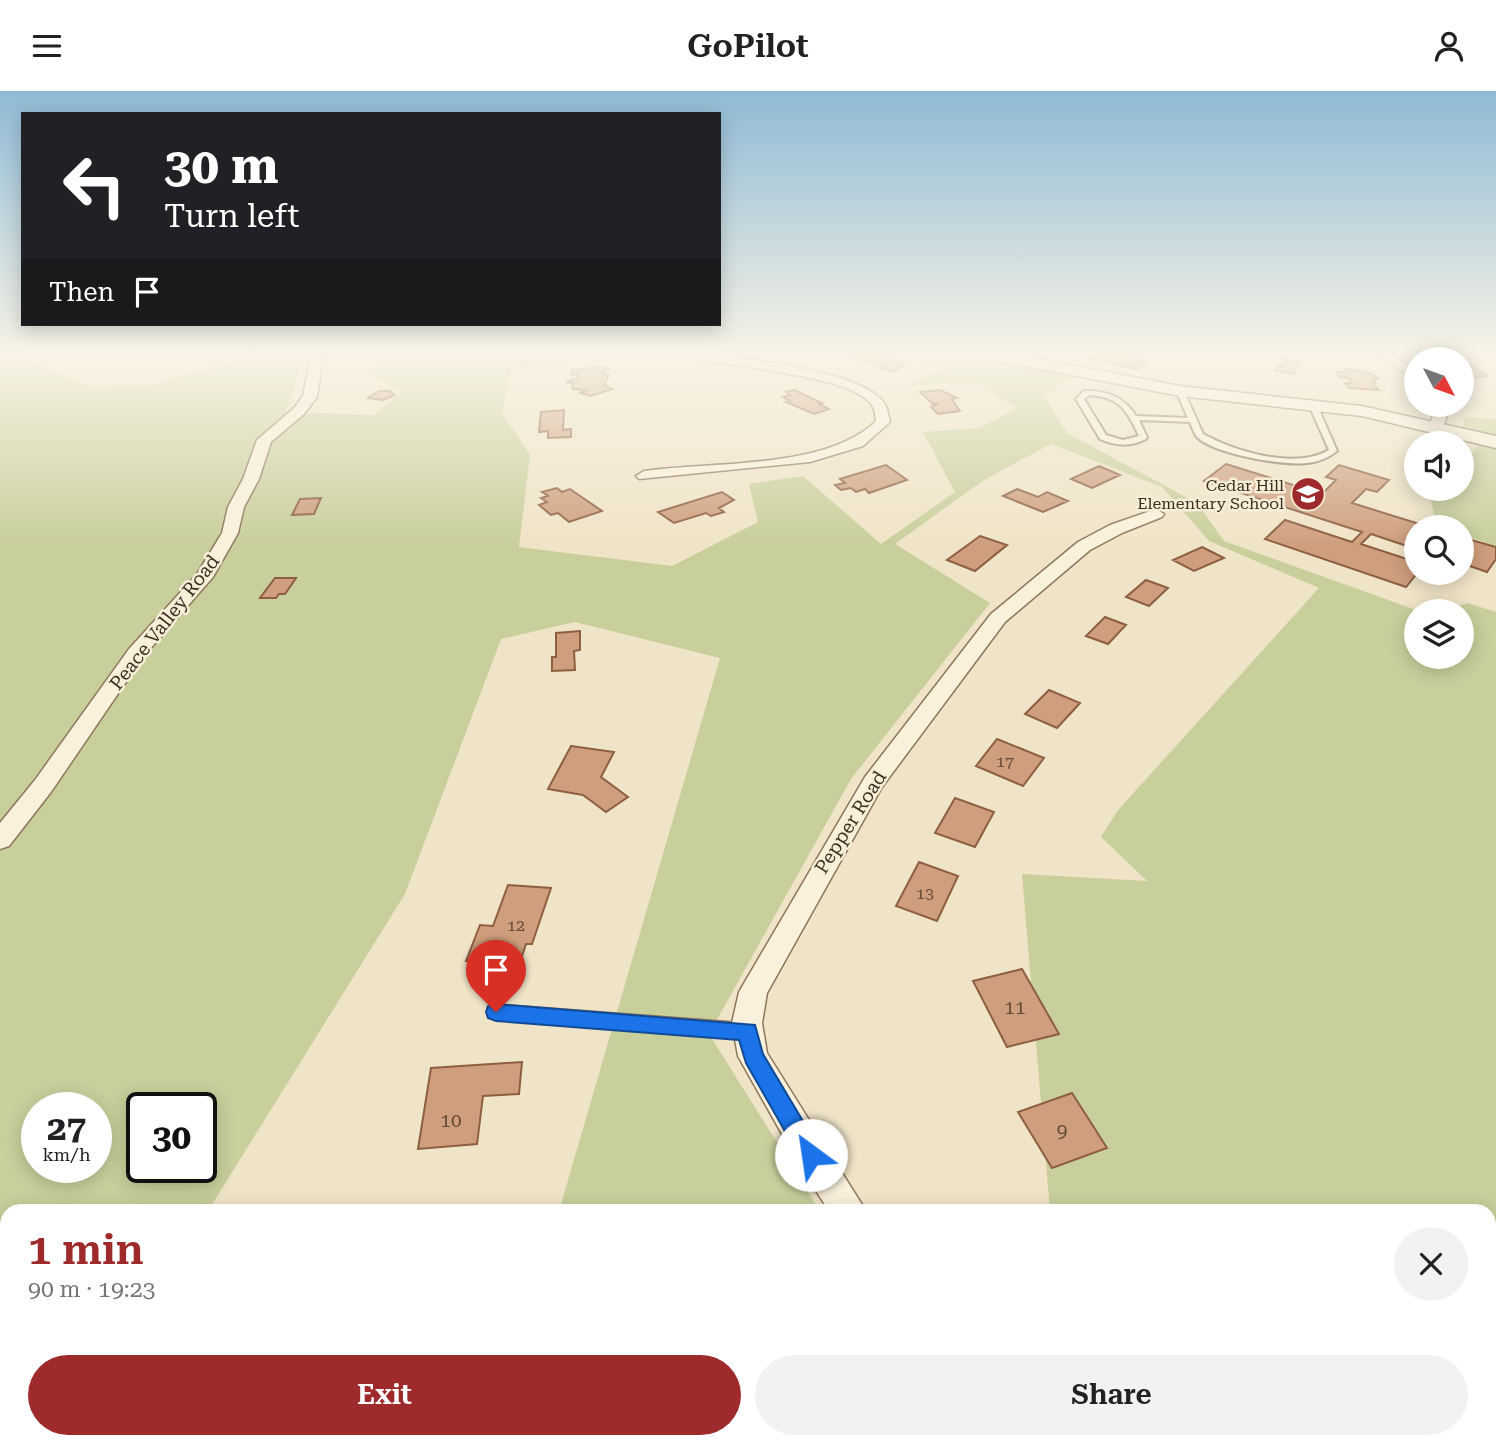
<!DOCTYPE html>
<meta charset="utf-8">
<style>
:root{--surface:#fff;--page:#f2f2f2;--text:#202124;--muted:#757577;--accent:#9e2a2b}
body{margin:0;font-family:"Roboto Serif",serif;background:var(--page);color:var(--text);height:100vh;display:flex;flex-direction:column;font-size:26px;white-space:nowrap}
*{box-sizing:border-box;margin:0}
p{font-size:23px;color:var(--muted)}
.icon{flex:none;width:38px;height:38px;fill:none;stroke:currentColor;stroke-width:2;stroke-linecap:round;stroke-linejoin:round}
.map{position:relative;flex:1;overflow:hidden}
.sheet{position:absolute;left:0px;top:1113px;width:1496px;height:245px;display:flex;flex-direction:column;background:var(--surface);border-radius:21px 21px 0 0;box-shadow:0 4px 18px #0003}
.sheet>*{flex:none}
.hud{position:absolute;left:21px;top:21px;width:700px;height:214px;border-radius:0px;box-shadow:0 4px 18px #0003;background:#202124;color:#fff;overflow:hidden}
.needle{width:46px;rotate:131deg}
.controls{position:absolute;left:1404px;top:256px;display:grid;gap:14px}
.controls a{display:grid;place-items:center;width:70px;height:70px;border-radius:50%;background:var(--surface);box-shadow:0 4px 18px #0003;font-size:35px}
.speed{position:absolute;left:21px;top:1001px;display:flex;gap:14px;font-size:35px;font-weight:700;text-align:center}
.speed>*{display:grid;place-content:center;width:91px;height:91px;border-radius:50%;background:var(--surface);box-shadow:0 4px 18px #0003;line-height:1}
.speed small{font-size:18px;font-weight:400}
.speed .limit{border:4px solid #111;border-radius:10px;background:#fff;color:#111}
.pin{position:absolute;display:grid;place-items:center;width:60px;height:60px;color:#fff;margin:-72px -30px;border-radius:50% 50% 50% 0;rotate:-45deg;box-shadow:0 0 7px #0007}
.pin .icon{rotate:45deg}
.me{position:absolute;width:77px;margin:-38px;rotate:329deg;stroke-linejoin:round;filter:drop-shadow(0 0 5px #0008)}
.turn{display:flex;align-items:center;gap:24px;height:147px;padding:0 28px;font-size:32px}
.turn .icon{width:91px;height:91px;stroke-width:2.5}
.turn b{display:block;font-size:49px;line-height:60px}
.then{display:flex;align-items:center;height:66px;padding:0 28px;background:#0003;gap:14px;font-size:26px}
.round{display:grid;place-items:center;flex:none;width:74px;height:74px;border-radius:37px;background:var(--page)}
.headline{display:flex;align-items:center;justify-content:space-between;height:119px;padding:0 28px}
h1{font-size:42px;font-weight:600;line-height:52px;color:var(--accent)}
.action{display:flex;gap:14px;margin-top:auto;padding:14px 28px}
.action a{flex:1;height:80px;border-radius:42px;background:var(--accent);color:#fff;font-size:28px;font-weight:600;line-height:80px;text-align:center}
.action a+a{background:var(--page);color:var(--text)}
header{display:flex;justify-content:space-between;align-items:center;height:91px;padding:0 28px;background:var(--surface);font-size:32px;font-weight:600}
.map>svg:first-child{display:block}
</style>
<header><svg class="icon" aria-label="menu" viewBox="0 0 24 24"><path d="M4 6h16M4 12h16M4 18h16"/></svg>GoPilot<svg class="icon" aria-label="person" viewBox="0 0 24 24"><circle cx="12" cy="8" r="4"/><path d="M4 21q1-7 8-7t8 7"/></svg></header>
<div class="map">
<svg width="1496" height="1358" viewBox="0 0 1496 1358">
<rect width="100%" height="100%" fill="#f0e4c8"/>
<path fill="#c9cf9b" fill-rule="evenodd" d="M0 265H16L93 296 151 294 253 265H282L302 273 286 321 374 324 402 300 368 283 386 265H607L511 277 502 322 530 364 519 456 672 475 758 431 749 393 803 385 881 453 955 401 923 341 979 337 1017 317 975 291 907 295 945 277 909 265H979L1071 286 1044 305 1067 342 1197 412 1224 450 1419 520H1416V565H1461V520H1441L1468 512 1496 521V1358H696L707 1351H1489V1120H1050L1022 783 1147 790 1101 746 1118 719 1319 497 1209 450 1162 396 1051 353 984 389 895 453 990 512 851 688 709 943 820 1120H559L720 567 575 531 501 548 405 803 208 1120H7V1351H91L87 1358H0ZM37 1017H96V1076H37ZM142 1017H201V1076H142Z
M1466 326 1496 328V455L1461 443V436L1436 434 1431 409 1440 397H1461V374L1486 345 1462 335Z"/>
<path fill="#cf9f7d" stroke="#8d5f41" stroke-width="2" d="M846 265H886L883 266 905 274 892 281 880 277 885 275Z
M1091 265H1119L1147 270 1138 278 1088 267Z
M1284 268 1299 272 1294 283 1275 279 1278 274 1284 276 1287 271 1283 270Z
M1461 271H1464L1487 285 1465 287 1461 285Z
M601 276 608 278 602 282 609 284 604 294 613 298 590 305 580 302 587 299 572 298 573 292 566 291 577 288 578 283 571 284 572 279Z
M1345 278 1367 281 1376 286 1378 288H1373L1375 292H1372L1379 299 1349 297 1345 292H1352L1349 287 1339 286 1336 281H1344Z
M794 299 822 312 819 313 829 318 814 323 786 311 790 310 783 306 790 304 786 301Z
M940 299 957 307 952 308 960 320 938 323 931 316 937 313 932 312 920 301Z
M379 300H390L395 304 383 309 368 307Z
M564 319 563 339 571 338V346L548 347V340L539 341 541 321Z
M1226 373 1322 403 1336 389 1326 386 1339 374 1389 389 1377 401 1366 398 1352 412 1429 436H1416V458L1371 443 1361 453 1416 471 1418 481 1406 496 1265 448 1285 429 1352 451 1362 441 1204 390Z
M886 374 907 389 869 402 865 398 856 401 851 397 841 399 835 394 845 392 840 388Z
M1099 375 1120 384 1092 397 1071 388Z
M557 397 562 401 570 398 602 420 569 431 558 422 551 424 539 414 547 411 541 407 548 405 542 401Z
M1017 398 1038 406 1047 401 1068 410 1043 421 1003 405Z
M722 401 734 409 719 417 724 421 711 425 706 422 674 432 658 421Z
M321 407 314 423 292 424 300 408Z
M980 445 1007 454 975 480 947 469Z
M1461 446 1496 456V468L1487 481 1461 472Z
M1202 456 1224 467 1194 480 1173 469Z
M275 487H296L285 503H279L276 507H260Z
M1146 489 1168 497 1149 515 1126 506Z
M1105 526 1126 534 1108 553 1086 545Z
M580 540V559L574 560 575 579 552 580V566H556V542Z
M1049 599 1080 612 1057 637 1025 623Z
M997 648 1044 667 1023 695 976 675Z
M571 655 614 661 601 686 628 706 606 721 583 704 548 698Z
M955 707 994 721 975 756 935 742Z
M919 771 958 785 937 830 896 815Z
M508 794 551 797 532 853H526L519 874 466 870 480 834 493 835Z
M1022 878 1059 943 1007 956 973 890Z
M522 971 519 1003 483 1005 477 1053 418 1058 431 977Z
M1072 1002 1107 1057 1052 1077 1018 1021Z
M342 1351H419L417 1358H339Z
M1263 1351H1336L1342 1358H1269Z"/>
<g fill="none" stroke-linecap="round" stroke-linejoin="round">
<g stroke="#8d765c" stroke-width="4">
<path id="service" d="M1177 298 1184 300 1203 343 1209 346C1240 362 1297 378 1329 359L1309 314 1316 312 1337 360C1328 367 1319 371 1307 372 1284 375 1214 363 1197 346 1194 342 1192 336 1190 331L1139 329 1147 346 1146 348C1130 356 1116 355 1100 348L1076 308 1084 300C1107 299 1124 306 1136 325L1188 327 1176 300ZM1089 304C1120 306 1127 319 1139 345L1123 349 1106 344 1084 308Z
M496 914 747 933 753 935 755 940 753 945 747 947 496 928 491 926 488 921 491 916Z"/>
</g>
<g stroke="#8d765c" stroke-width="3">
<path id="minor" d="M311 265H323L317 306 304 323 271 351 259 388 244 416 238 442 213 486 143 566 51 701 9 755 0 758V732L35 689 129 558 197 483 222 442 228 416 243 388 257 349 294 317 303 305Z
M699 265C740 265 850 279 880 307 887 313 888 322 890 331L863 355 810 371 639 388 636 385 644 380C712 370 826 379 876 330 875 325 875 318 872 314 853 285 737 277 701 268Z
M1378 265H1392L1416 279V289Z
M1437 313H1451L1443 336 1436 340 1429 336Z
M1156 418 1164 423 1162 426 1122 442 1090 459 1005 531 882 696 767 902 762 932 767 962 866 1120H829L800 1075 738 965 732 932 739 901 865 686 991 523 1078 451 1110 434Z
M983 1351H1025L1028 1358H986Z"/>
</g>
<g stroke="#8d765c" stroke-width="3">
<path id="tertiary" d="M991 265H1024L1180 295 1362 315 1496 345V357L1362 325 1180 305 999 270Z"/>
</g>
<use href="#service" fill="#faf1dc" fill-rule="evenodd"/>
<use href="#minor" fill="#faf1dc" fill-rule="evenodd"/>
<use href="#tertiary" fill="#faf1dc" fill-rule="evenodd"/>
</g>
<linearGradient id="sky" x2="0" y2="1"><stop stop-color="#8fbad6"/><stop offset="0.58" stop-color="#f8f3e6"/><stop offset="1" stop-color="#f8f3e6" stop-opacity="0"/></linearGradient>
<rect width="1496" height="455" fill="url(#sky)"/>
<path fill="#1a73e8" stroke="#114b97" stroke-width="2" d="M496 913 755 934 763 963 819 1057 823 1064 819 1072 811 1075 803 1072 746 972 739 949 496 930 488 927 486 921 488 915Z"/>
<defs>
<g id="school-disc" transform="scale(1.75)"><circle r="9.5" fill="#9e2a2b" stroke="#f7eed8"/><path d="M0-5L7-2L0 1L-7-2ZM-4 1L0 2.5L4 1V4Q0 6-4 4Z" fill="#fff"/></g>
</defs>
<g fill-rule="evenodd">
<use href="#school-disc" x="1308" y="403"/>
</g>
<g text-anchor="middle" stroke-width="5" stroke-linejoin="round" paint-order="stroke">
<g font-size="16" fill="#3d2e20" stroke="#f7eed8" text-anchor="end">
<text x="1284" y="400">Cedar Hill<tspan x="1284" dy="18">Elementary School</tspan></text>
</g>
<g font-size="16" fill="#624a37">
<text x="1005" y="676">17</text>
<text x="925" y="808">13</text>
<text x="516" y="840">12</text>
</g>
<g font-size="19" fill="#3d2e20" stroke="#f7eed8">
<text transform="translate(164 531) rotate(-52)" y="7">Peace Valley Road</text>
<text transform="translate(850 731) rotate(-58)" y="7">Pepper Road</text>
</g>
<g font-size="19" fill="#624a37">
<text x="1015" y="923">11</text>
<text x="451" y="1036">10</text>
<text x="1062" y="1046">9</text>
</g>
</g>
</svg>
<div class="controls">
<a><svg class="needle" viewBox="-14 -14 28 28"><path d="M0-13l5 13h-10z" fill="#e53935"/><path d="M0 13l5-13h-10z" fill="#757577"/></svg></a>
<a><svg class="icon" aria-label="sound" viewBox="0 0 24 24"><path d="M4 9h4l5-4v14l-5-4H4zM17 9q2 3 0 6"/></svg></a>
<a><svg class="icon" aria-label="search" viewBox="0 0 24 24"><circle cx="10" cy="10" r="6"/><path d="M15 15l6 6"/></svg></a>
<a><svg class="icon" aria-label="layers" viewBox="0 0 24 24"><path d="M12 4l9 5-9 5-9-5zM3 14l9 5 9-5"/></svg></a>
</div>
<div class="speed"><div>27<small>km/h</small></div><div class="limit">30</div></div>
<div class="pin" style="left:496px;top:921px;background:#d93025"><svg class="icon" aria-label="arrive" viewBox="0 0 24 24"><path d="M6 21V4h12l-3 4 3 4H6"/></svg></div>
<svg class="me" style="left:811px;top:1064px" viewBox="-20 -20 40 40"><circle r="19" fill="#fff"/><path d="M0-13L10 11 0 6-10 11z" fill="#1a73e8"/></svg>
<div class="hud">
<div class="turn"><svg class="icon" aria-label="left" viewBox="0 0 24 24"><path d="M17 20v-9H6M10 6l-5 5 5 5"/></svg><div><b>30 m</b>Turn left</div></div>
<div class="then">Then<svg class="icon" aria-label="arrive" viewBox="0 0 24 24"><path d="M6 21V4h12l-3 4 3 4H6"/></svg></div>
</div>
<section class="sheet">
<div class="headline"><div><h1>1 min</h1><p>90 m · 19:23</p></div><a class="round"><svg class="icon" aria-label="close" viewBox="0 0 24 24"><path d="M6 6l12 12M18 6L6 18"/></svg></a></div>
<div class="action"><a>Exit</a><a>Share</a></div>
</section>
</div>
